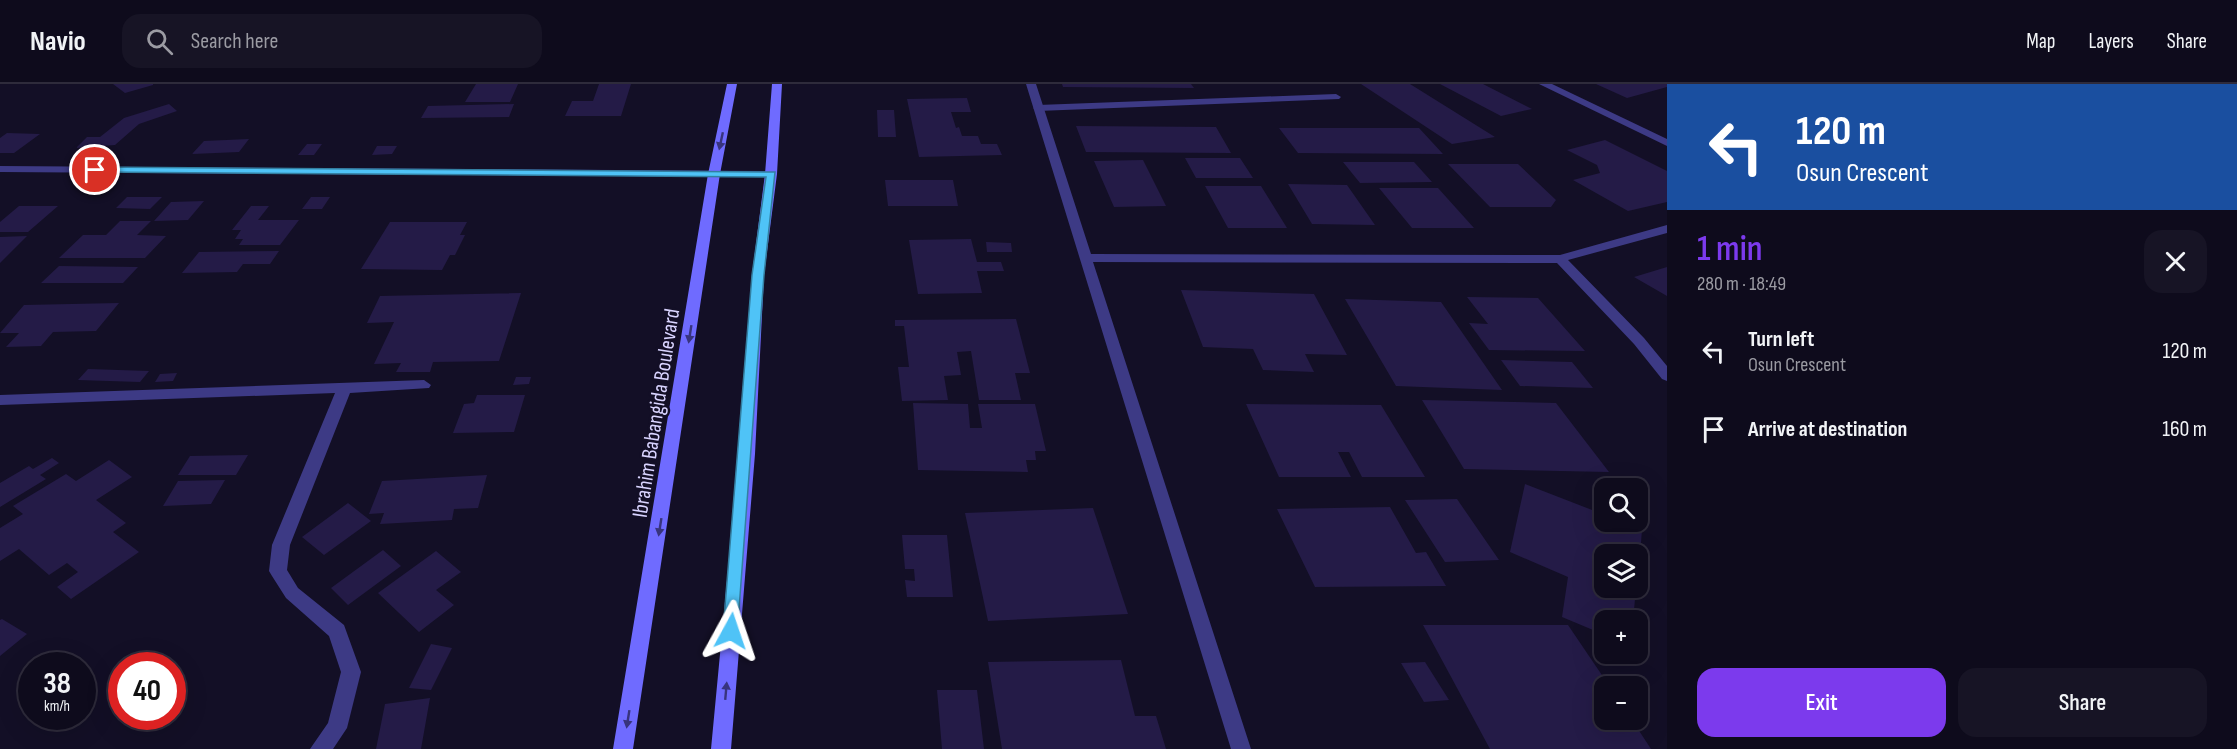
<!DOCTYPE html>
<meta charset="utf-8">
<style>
:root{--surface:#0e0b1c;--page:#171425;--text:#f1f3f6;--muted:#9b9ba3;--line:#2e2b3b;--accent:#7c3aed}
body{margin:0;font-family:"Sofia Sans Condensed",sans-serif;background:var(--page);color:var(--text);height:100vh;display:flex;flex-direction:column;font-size:22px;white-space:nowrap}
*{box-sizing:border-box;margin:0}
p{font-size:20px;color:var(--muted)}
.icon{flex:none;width:33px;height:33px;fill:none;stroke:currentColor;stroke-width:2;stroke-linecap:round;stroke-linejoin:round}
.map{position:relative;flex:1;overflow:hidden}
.panel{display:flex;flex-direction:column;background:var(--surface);width:570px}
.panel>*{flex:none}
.hud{background:#1a4fa0;color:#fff;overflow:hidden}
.tools{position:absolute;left:1594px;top:394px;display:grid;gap:12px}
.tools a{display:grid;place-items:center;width:54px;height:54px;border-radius:12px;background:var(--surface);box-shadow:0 6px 24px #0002,0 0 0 2px var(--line);font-size:30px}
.speed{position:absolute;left:18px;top:568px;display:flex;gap:12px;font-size:30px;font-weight:700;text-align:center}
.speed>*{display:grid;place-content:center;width:78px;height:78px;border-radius:50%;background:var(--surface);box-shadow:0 6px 24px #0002,0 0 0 2px var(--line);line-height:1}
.speed small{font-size:15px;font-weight:400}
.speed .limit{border:9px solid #d22;background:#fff;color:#111}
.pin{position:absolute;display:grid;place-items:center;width:51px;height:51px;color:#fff;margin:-26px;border:3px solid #fff;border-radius:50%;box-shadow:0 2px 6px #0007}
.me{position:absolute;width:66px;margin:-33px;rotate:5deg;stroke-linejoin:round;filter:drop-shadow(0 0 4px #0008)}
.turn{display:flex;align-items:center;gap:21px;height:126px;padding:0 30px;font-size:27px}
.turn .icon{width:78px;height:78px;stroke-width:2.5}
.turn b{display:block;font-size:42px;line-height:51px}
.round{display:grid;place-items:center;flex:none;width:63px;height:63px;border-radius:18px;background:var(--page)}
.summary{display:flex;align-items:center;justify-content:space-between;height:102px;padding:0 30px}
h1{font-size:36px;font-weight:600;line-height:45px;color:var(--accent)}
.action{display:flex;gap:12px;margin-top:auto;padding:12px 30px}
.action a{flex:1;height:69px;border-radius:18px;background:var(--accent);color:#fff;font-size:24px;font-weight:600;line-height:69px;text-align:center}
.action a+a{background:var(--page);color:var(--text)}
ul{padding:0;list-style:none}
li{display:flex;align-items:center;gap:18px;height:78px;padding:0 30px}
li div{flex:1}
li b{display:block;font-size:22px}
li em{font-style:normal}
header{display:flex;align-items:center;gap:36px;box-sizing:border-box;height:84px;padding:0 30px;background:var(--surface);border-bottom:2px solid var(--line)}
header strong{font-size:28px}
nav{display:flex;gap:33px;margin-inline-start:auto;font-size:21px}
.search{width:420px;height:54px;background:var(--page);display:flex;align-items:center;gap:15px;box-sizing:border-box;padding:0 21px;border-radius:18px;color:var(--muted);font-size:22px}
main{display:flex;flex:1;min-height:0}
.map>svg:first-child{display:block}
</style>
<header>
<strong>Navio</strong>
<div class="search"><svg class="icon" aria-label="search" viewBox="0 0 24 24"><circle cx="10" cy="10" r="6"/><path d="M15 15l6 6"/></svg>Search here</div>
<nav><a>Map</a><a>Layers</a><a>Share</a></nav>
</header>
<main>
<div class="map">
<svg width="1667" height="665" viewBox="0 0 1667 665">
<rect width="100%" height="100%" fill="#130f26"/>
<path fill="#241b47" d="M113 0H153V1L125 9Z
M476 0H518L510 18H465Z
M599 0H631L621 32H565L572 17H593Z
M1062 0H1191L1194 4 1063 3Z
M1361 0H1410L1495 53 1452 60Z
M1440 0H1483L1532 25 1501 32Z
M1596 0H1667V3L1627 14Z
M967 14 971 28H951L956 44 959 43 962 52H978L981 60H997L1002 71 919 73 907 15Z
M169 20 177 27 139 40 115 61 76 64 87 53H100L124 34Z
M514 20 509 33 421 34 428 22Z
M877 26H894L896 53H878Z
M1076 42 1216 43 1231 69 1086 68Z
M1279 44H1419L1443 70 1298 69Z
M7 49 40 50 14 69H0V54Z
M249 55 239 68 192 70 204 57Z
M1605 56 1667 87V118L1628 127 1573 96 1600 89 1597 81 1567 66Z
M307 60H322L314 71H298Z
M377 62H397L392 70 372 71Z
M1185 74H1240L1253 94H1196Z
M1143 76 1166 122 1114 123 1094 77Z
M1343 78H1414L1432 98 1360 99Z
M1448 80H1518L1556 116 1551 123H1490Z
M885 96H953L958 122H888Z
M1288 100 1347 101 1375 141 1312 140Z
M1205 102H1261L1287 144H1228Z
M1379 104H1438L1474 144H1412Z
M127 113H162L150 125 116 124Z
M311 113H330L322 125H302Z
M204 117 188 136 154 137 171 118Z
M19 122H58L28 148H0V138Z
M251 122H269L258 136H299L280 161H239L243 155H235L241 146H232Z
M120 137H151L137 151 166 152 145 174H59L83 151H106Z
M390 138H467L460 151H465L455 171H450L442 186 361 185Z
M27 152 0 179V153Z
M971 155 977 178H1001L1004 187H977L982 209 918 210 909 156Z
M986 158 1011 159 1012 168H987Z
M279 167 270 180H243L237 188 182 189 199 168Z
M59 182 138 183 123 199H41Z
M1667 183V212L1634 193Z
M1181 206 1314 210 1347 271 1305 270 1314 288 1263 286 1253 265 1203 263Z
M521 209 499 277 433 278 430 288H396L401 279 374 280 394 238 367 239 380 212Z
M1467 213 1538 214 1585 267 1489 266 1469 239 1488 240Z
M1345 215 1441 218 1502 306 1396 302Z
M119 219 96 247 53 248 41 262 6 263 19 249H0L24 221Z
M1016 235 1030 289H1015L1021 316H979L971 267 957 268 961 291 944 292 948 316 902 317 898 283H909L904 242H895V236Z
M1501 276 1572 278 1593 304 1520 302Z
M88 285 149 287 140 298 78 296Z
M177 289 173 297 155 298 160 290Z
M516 293H531L529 300 513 301Z
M477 311H525L514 348 453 349 464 320 474 319Z
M1422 316 1556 319 1609 388 1464 385Z
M913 319 968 320 970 344H982L978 320H1035L1046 367H1035L1036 376H1026L1028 388 918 386Z
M1246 320 1381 321 1425 393H1362L1349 368H1338L1351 393H1279Z
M248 371 236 391H178L190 372Z
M52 374 59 379 40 391 46 395 0 423V399L29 382 33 385Z
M109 376 132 393 96 416 126 439 113 448 139 468 71 515 57 503 78 488 67 479 49 491 19 465 0 477V444L23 430 13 422 66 390 76 397Z
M487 391 478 424 454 425 452 436 380 440 384 429 369 430 382 397Z
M225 396 211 420 163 422 178 397Z
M1525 400 1605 431V438H1622L1642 446 1640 471H1605V504H1636L1633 537H1605V551L1562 533 1568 493 1510 468Z
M1457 415 1499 476 1445 478 1405 416Z
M348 419 371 437 324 471 302 453Z
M1390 423 1416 469 1426 468 1446 502 1315 503 1277 425Z
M1093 424 1128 530 988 537 965 429Z
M902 451H947L953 513H907L905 496 915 497 914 485H905Z
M383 466 401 482 348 521 331 504Z
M436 467 461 488 436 506 454 521 419 548 378 509Z
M2 535 27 550 0 572V536Z
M1423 541H1568L1610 603H1605V636H1632L1651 665H1490Z
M431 560 452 564 431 606 409 604Z
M1121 576 1135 632H1156L1166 665H1002L988 578Z
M1425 578 1449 616 1424 618 1401 579Z
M937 606H977L984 665H942Z
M430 614 421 665H376L385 620Z"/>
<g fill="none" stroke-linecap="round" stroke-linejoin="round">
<path fill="#3d3a85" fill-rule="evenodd" d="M1336 10 1341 13 1339 15 1038 27 1033 24 1038 21Z"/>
<path fill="#3d3a85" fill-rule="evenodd" d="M1026 0H1036L1091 170 1560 171 1667 141V149L1568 176 1644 254 1667 282V297L1662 295 1634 260 1557 179 1093 178 1251 665H1231Z
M1539 0H1552L1667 55V62Z
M0 82 771 87 777 90 771 93 0 88Z
M424 296 431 301 429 304 350 309 290 461 287 486 298 504 344 541 361 588 347 644 333 665H310L328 639 341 588 329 552 286 514 272 492 269 487 272 461 335 309 0 321V311Z"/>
<path fill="#6f6bff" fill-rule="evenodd" d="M727 0H737L720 90 633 665H613L708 90Z
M772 0H782L777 90 764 191 755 370 731 665H711L739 370 752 191 765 90Z"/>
</g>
<defs><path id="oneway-solid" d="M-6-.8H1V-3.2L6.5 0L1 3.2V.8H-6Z" transform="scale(1.5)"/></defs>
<g fill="#38347d">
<use href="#oneway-solid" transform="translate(721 57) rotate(102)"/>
<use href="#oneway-solid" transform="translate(690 250) rotate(99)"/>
<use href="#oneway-solid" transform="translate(660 443) rotate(99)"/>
<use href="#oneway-solid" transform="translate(726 607) rotate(-85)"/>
<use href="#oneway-solid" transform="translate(628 635) rotate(99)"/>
</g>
<path fill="#4fc3f7" stroke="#337fa1" stroke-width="1.5" d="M92 83 775 88 764 191 737 552 731 554 725 552 723 547 752 191 766 93 95 88H92Z"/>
<g text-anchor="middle" stroke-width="5" stroke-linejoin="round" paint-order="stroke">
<g font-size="22" fill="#d9d4ff" stroke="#130f26">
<text transform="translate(655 329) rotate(-81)" y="8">Ibrahim Babangida Boulevard</text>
</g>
</g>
</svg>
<div class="tools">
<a><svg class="icon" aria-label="search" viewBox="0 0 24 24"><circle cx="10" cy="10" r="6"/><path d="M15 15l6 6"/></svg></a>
<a><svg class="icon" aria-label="layers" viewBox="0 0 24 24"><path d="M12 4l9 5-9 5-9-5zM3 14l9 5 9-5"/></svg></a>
<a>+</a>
<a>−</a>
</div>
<div class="speed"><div>38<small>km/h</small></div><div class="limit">40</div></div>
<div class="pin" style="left:95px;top:86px;background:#d93025"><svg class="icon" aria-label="arrive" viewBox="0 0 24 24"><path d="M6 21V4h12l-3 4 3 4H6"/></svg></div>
<svg class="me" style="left:731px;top:547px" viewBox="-20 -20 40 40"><path d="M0-17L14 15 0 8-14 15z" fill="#4fc3f7" stroke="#fff" stroke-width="4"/></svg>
</div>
<section class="panel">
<div class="hud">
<div class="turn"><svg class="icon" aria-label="left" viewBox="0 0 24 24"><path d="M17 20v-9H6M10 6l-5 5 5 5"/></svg><div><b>120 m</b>Osun Crescent</div></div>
</div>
<div class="summary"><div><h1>1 min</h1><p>280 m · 18:49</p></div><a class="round"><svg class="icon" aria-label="close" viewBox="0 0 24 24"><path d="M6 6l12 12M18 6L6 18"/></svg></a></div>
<ul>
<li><svg class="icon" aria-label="left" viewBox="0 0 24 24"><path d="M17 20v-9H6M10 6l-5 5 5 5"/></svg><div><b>Turn left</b><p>Osun Crescent</p></div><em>120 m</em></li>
<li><svg class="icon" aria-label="arrive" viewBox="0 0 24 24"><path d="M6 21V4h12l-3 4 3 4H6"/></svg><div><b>Arrive at destination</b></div><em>160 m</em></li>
</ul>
<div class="action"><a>Exit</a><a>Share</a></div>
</section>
</main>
